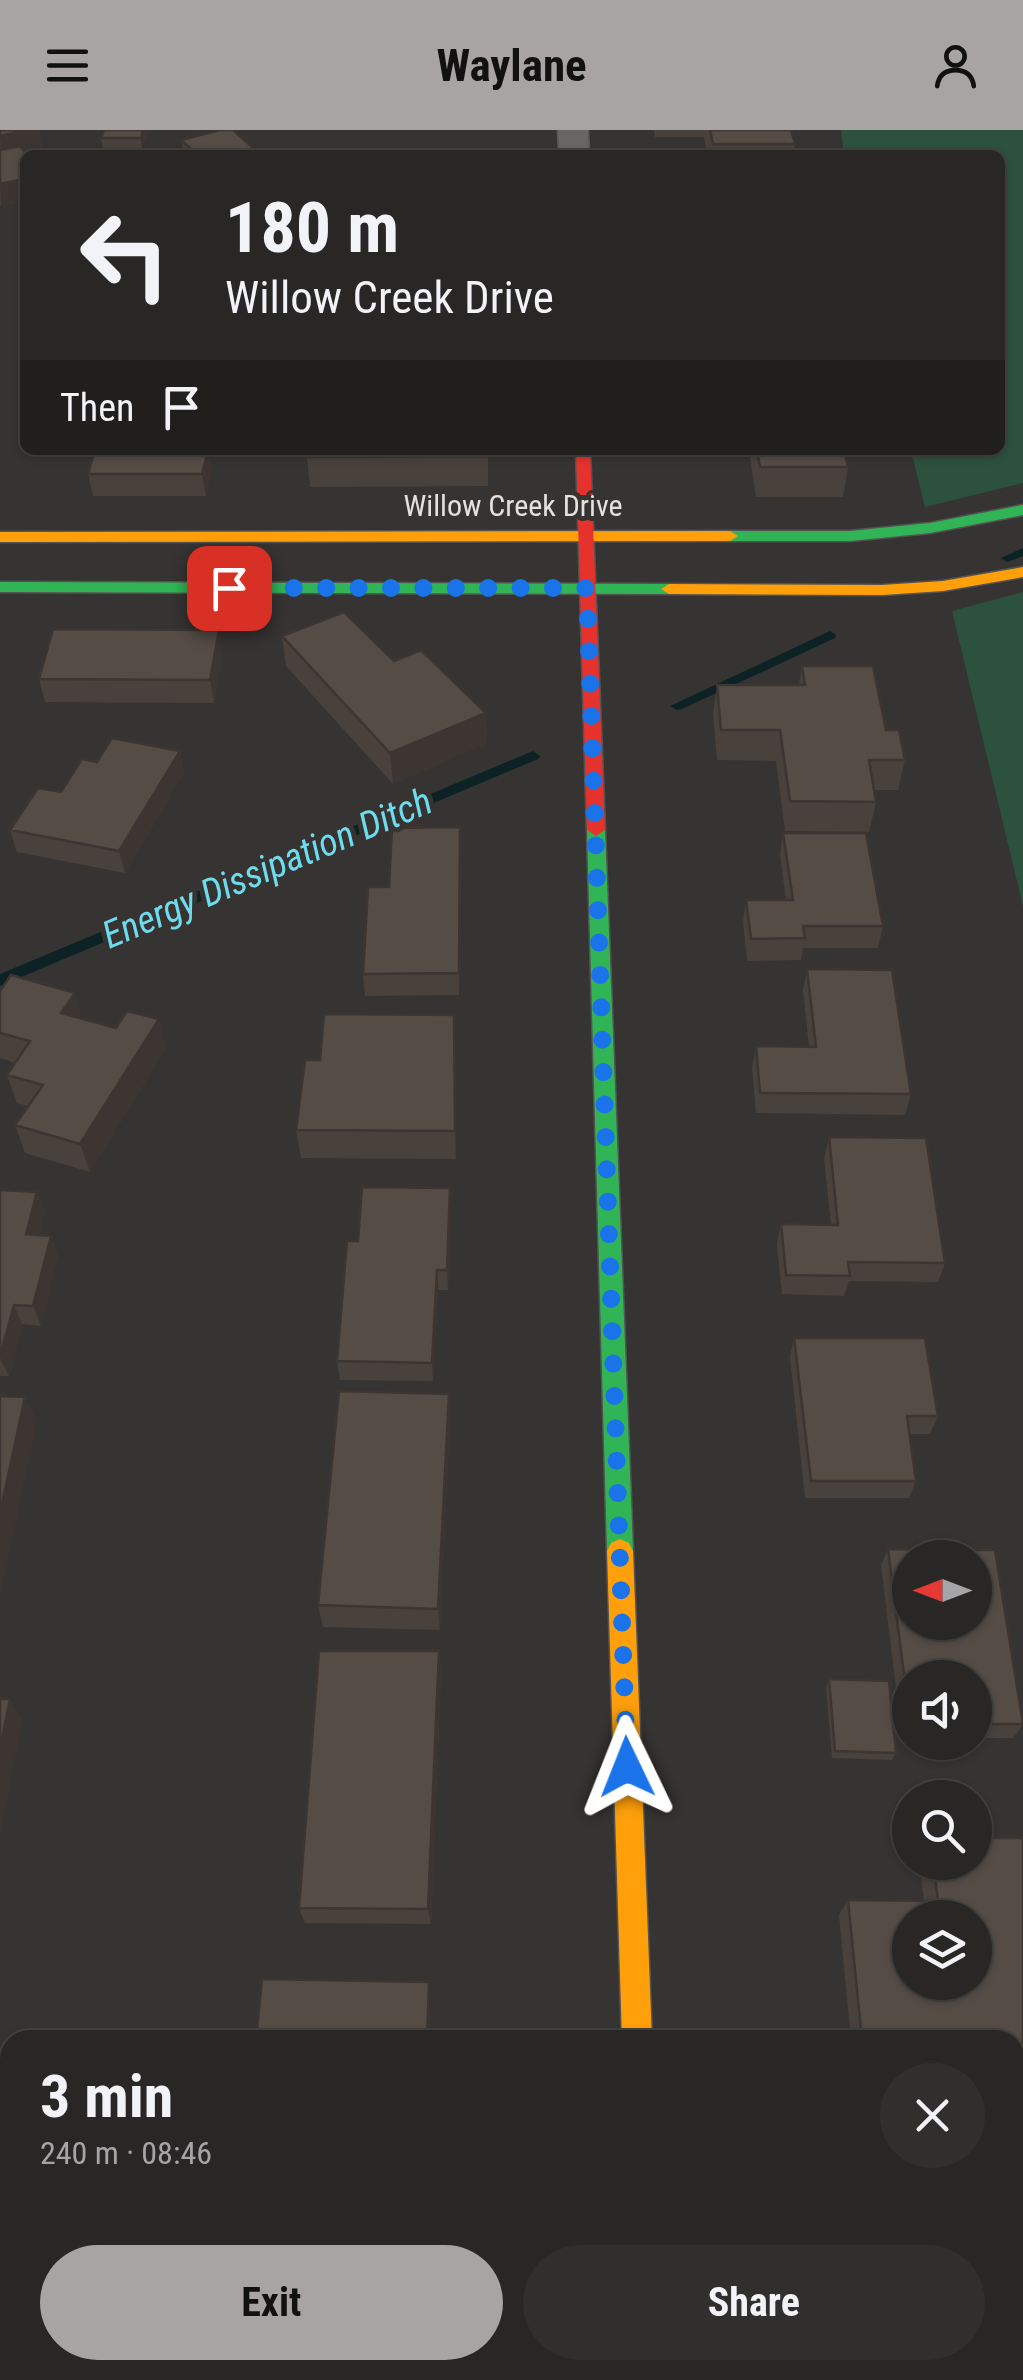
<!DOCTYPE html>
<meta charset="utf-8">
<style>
:root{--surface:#282726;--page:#302f2e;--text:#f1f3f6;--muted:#a5a5a7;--line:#444443;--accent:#a7a4a3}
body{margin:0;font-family:"Roboto Condensed",sans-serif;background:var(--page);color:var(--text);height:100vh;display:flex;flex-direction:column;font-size:38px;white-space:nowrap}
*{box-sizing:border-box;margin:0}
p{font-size:32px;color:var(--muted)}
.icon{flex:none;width:55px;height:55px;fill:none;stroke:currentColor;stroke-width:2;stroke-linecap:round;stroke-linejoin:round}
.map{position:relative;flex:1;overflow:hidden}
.panel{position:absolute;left:0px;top:1900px;width:1025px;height:350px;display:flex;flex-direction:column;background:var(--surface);border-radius:30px 30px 0 0;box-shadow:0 2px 8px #0004,0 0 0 2px var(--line)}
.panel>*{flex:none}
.top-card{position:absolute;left:20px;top:20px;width:985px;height:305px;border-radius:15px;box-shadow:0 2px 8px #0004,0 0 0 2px var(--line);background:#282726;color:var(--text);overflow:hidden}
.needle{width:65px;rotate:270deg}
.tools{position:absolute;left:892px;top:1410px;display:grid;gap:20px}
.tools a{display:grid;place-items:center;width:100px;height:100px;border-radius:50%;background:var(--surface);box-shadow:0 2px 8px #0004,0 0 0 2px var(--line);font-size:50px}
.pin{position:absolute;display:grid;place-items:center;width:85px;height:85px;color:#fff;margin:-42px;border-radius:20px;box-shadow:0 5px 15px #0006}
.me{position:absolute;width:110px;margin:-55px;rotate:358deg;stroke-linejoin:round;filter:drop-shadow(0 0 8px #0008)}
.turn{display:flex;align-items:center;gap:35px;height:210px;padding:0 40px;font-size:45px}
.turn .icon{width:130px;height:130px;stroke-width:2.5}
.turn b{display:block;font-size:70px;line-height:85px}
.then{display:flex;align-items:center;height:95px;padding:0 40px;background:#0003;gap:20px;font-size:38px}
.round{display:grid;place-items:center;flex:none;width:105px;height:105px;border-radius:52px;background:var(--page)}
.headline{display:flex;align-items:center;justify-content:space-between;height:170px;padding:0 40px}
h1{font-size:60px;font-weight:700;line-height:75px}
.primary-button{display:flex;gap:20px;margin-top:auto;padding:20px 40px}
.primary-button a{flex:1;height:115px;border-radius:60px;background:var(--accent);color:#111;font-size:40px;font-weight:700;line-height:115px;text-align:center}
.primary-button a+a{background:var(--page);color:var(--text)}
header{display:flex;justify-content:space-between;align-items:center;height:130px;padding:0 40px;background:var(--accent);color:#111;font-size:45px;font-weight:700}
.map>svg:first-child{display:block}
</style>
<header><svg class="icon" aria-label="menu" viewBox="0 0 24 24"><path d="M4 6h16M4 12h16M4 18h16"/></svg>Waylane<svg class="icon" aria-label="person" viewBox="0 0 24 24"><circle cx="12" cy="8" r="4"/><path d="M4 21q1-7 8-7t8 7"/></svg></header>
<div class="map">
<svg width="1023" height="2250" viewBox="0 0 1023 2250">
<rect width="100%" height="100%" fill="#363432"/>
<path fill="#2c513f" d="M841 0H1023V353L925 377 911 320H1000V25H844Z
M1023 462V776L952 481Z"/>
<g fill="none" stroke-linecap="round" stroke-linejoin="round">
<path fill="#0c2225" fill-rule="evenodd" d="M1023 418V426L1007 432 1001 428Z
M830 501 836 505 835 508 682 579 677 580 670 576Z
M533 621 540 626 538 629 0 856V844Z"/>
<g stroke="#555352" stroke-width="3">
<path id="street" d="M558 0H588L589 25H559Z
M608 2240H688V2250H608Z"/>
</g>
<g stroke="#555352" stroke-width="3">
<path id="fast" d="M1023 375V385L930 403 850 411H730L722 406 730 401H850L930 393Z
M0 452 669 454 677 459 669 464 0 462Z
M596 694 605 700 633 1421 629 1429 620 1433 611 1429 607 1421 587 700Z"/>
</g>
<g stroke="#555352" stroke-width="3">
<path id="slow" d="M0 402 730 401 738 406 730 411 0 412Z
M1023 437V447L943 461 882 465 669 464 661 459 669 454 882 455 943 451Z
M620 1409 629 1413 633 1421 652 1910H622L607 1421 611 1413Z"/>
</g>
<g stroke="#555352" stroke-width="3">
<path id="jam" d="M576 320H590L605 700 596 706 587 700Z"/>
</g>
<use href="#street" fill="#676664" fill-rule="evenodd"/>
<use href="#fast" fill="#30b455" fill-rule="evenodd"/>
<use href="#slow" fill="#ff9f0a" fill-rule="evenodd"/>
<use href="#jam" fill="#e5322d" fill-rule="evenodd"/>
</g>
<path fill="#49413c" d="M0 0H39L42 18 25 22V73L24 71 0 76Z
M654 0H791L795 14 793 25H707L704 7H655Z
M148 3 142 19H103L101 8Z
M181 10 261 25H184Z
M488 320V356L310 357 307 327Z
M693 320H844L848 337 843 367H756L749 321Z
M212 335 206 366H93L88 344Z
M219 500 223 522 214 573 45 572 39 549Z
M282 506 394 531 486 583 487 613 393 654 286 536Z
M802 536 886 600 905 630 898 660H874L876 672 869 702 785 701 776 631 717 630 713 585 717 555H799Z
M180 621 184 643 125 743 17 722 10 700 61 662Z
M783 703 883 796 878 818H803L801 830 747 831 743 792 746 770H786L780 725Z
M461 719 459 865 365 866 363 844Z
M807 839 911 964 905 985 756 983 752 937 756 916 809 917 803 860Z
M0 861 166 918 90 1042 25 1023 15 995 28 976 17 973 7 945 15 933 0 928Z
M454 885 456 1029 301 1028 296 1000 320 930Z
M829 1007 945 1133 938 1152 849 1151 844 1166 782 1164 777 1114 781 1094 831 1095 824 1028Z
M0 1060 37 1062 45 1082 39 1105 58 1125 41 1196 22 1194 9 1246H0Z
M451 1078 448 1160H438L433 1251 340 1250 337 1231 358 1111Z
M794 1208 938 1286 930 1304H909L916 1351 909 1368H805L790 1227Z
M449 1264 450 1288 440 1500 323 1497 318 1475Z
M888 1419 1023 1595 1013 1608H975V1548H910V1607H902L881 1435Z
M439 1521 441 1542 431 1794 305 1793 299 1778Z
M829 1549 896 1623 892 1630 832 1628 826 1557Z
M1023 1708V1925H1015V1910H851L839 1785 848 1770 924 1771 919 1732H975Z
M900 2240H1015L1023 2250H901Z"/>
<path fill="#3c3531" d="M26 0H39L42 18 1 27 0 6Z
M143 0H147L148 3 142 19 141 8Z
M19 50 24 71 1 76 0 54Z
M208 320H210L212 335 206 366 202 344Z
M219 500 223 522 214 573 210 550Z
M486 583 487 613 393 654 390 623Z
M180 621 184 643 125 743 119 721Z
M75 863 83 892 61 883Z
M454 885 456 914V1029L455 1001Z
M159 889 166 918 90 1042 80 1014Z
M450 1058 451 1078 448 1160 447 1140Z
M37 1062 45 1082 34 1124 26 1104Z
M51 1106 58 1125 41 1196 33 1176Z
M437 1140 438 1160 433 1251 432 1233Z
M14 1175 22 1194 9 1246 0 1228Z
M449 1264 450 1288 440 1500 438 1479Z
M25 1267 37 1291 0 1467V1383Z
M439 1521 441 1542 431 1794 428 1779Z
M10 1569 23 1589 0 1706V1618Z
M429 1852 431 1866 430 1910H427Z"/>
<path fill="#554c46" stroke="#3c3531" stroke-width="2.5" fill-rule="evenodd" d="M0 0H26L0 6Z
M104 0H143L141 8H101Z
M220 0H233L261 25H198L181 10Z
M710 0H791L795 14H713Z
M20 16 27 25H25V58L19 50 0 54V20Z
M95 320H208L202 344H88Z
M308 320H488V326L307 327Z
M757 320H844L848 337H760Z
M344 482 394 531 421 520 486 583 390 623 282 506Z
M53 499 219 500 210 550 39 549Z
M802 536H873L886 600H899L905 630H869L876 672 790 671 780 600H721L717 555H805Z
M112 608 180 621 119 721 10 700 38 658 61 662 82 629 97 632Z
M460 697 459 843 363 844 368 757H389L392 698Z
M783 703H866L883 796H803L805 808 751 809 746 770H793Z
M807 839 892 840 911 964 760 963 756 916 816 917Z
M11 845 75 863 61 883 116 898 127 881 159 889 80 1014 15 995 43 955 7 945 30 911 0 903V861Z
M324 884 454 885 455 1001 296 1000 305 930H320Z
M829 1007 926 1008 945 1133 848 1132 850 1146 786 1145 781 1094 838 1095Z
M362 1057 450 1058 447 1140H437L432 1233 337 1231 347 1111H358Z
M0 1060 37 1062 26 1104 51 1106 33 1176 14 1175 0 1226Z
M794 1208H925L938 1286H907L916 1351H811Z
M339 1261 449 1264 438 1479 318 1475Z
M0 1266 25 1267 0 1383Z
M888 1419 995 1420 1023 1594H975V1548H910V1592ZM910 1428H975V1492H910Z
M319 1521H439L428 1779 299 1778Z
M829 1549 889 1551 896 1623 835 1621Z
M0 1569H10L0 1618Z
M975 1708H1023V1913H1015V1910H862L848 1770 938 1771 933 1732H975ZM910 1788H975V1852H910Z
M262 1849 429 1852 427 1910H256Z
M1015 2010H1023V2250H914L913 2240H1015Z
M253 2240H414V2250H252Z"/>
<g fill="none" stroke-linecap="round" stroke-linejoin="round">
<path stroke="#1a73e8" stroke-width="18" stroke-dasharray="0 32.4" d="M229 458H587L627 1637"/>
</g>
<g text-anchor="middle" stroke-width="10" stroke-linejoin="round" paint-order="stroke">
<g font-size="30" fill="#e4e1e0" stroke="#373331">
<text x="513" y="386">Willow Creek Drive</text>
</g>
<g font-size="38" font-style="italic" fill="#6cdcef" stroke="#373331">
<text transform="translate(267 738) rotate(-23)" y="13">Energy Dissipation Ditch</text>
</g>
</g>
</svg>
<div class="tools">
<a><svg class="needle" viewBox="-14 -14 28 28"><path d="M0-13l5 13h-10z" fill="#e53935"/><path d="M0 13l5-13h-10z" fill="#a5a5a7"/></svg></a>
<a><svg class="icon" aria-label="sound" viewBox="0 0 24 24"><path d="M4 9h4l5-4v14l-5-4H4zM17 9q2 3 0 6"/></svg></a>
<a><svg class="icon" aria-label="search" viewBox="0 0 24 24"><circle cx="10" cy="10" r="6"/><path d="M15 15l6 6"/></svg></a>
<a><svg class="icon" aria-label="layers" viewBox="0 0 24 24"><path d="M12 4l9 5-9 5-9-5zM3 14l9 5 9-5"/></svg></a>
</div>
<div class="pin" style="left:229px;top:458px;background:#d93025"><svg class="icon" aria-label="arrive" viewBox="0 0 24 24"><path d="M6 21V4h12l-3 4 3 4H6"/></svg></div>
<svg class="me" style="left:627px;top:1637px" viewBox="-20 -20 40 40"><path d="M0-17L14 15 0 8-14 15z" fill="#1a73e8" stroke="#fff" stroke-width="4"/></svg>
<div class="top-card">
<div class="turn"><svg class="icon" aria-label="left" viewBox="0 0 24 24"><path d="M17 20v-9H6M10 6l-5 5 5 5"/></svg><div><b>180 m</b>Willow Creek Drive</div></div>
<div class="then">Then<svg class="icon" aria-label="arrive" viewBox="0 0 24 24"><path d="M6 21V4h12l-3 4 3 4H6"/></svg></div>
</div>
<section class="panel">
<div class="headline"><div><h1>3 min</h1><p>240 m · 08:46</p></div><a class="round"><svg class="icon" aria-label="close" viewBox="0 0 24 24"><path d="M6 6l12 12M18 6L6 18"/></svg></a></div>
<div class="primary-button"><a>Exit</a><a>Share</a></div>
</section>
</div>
